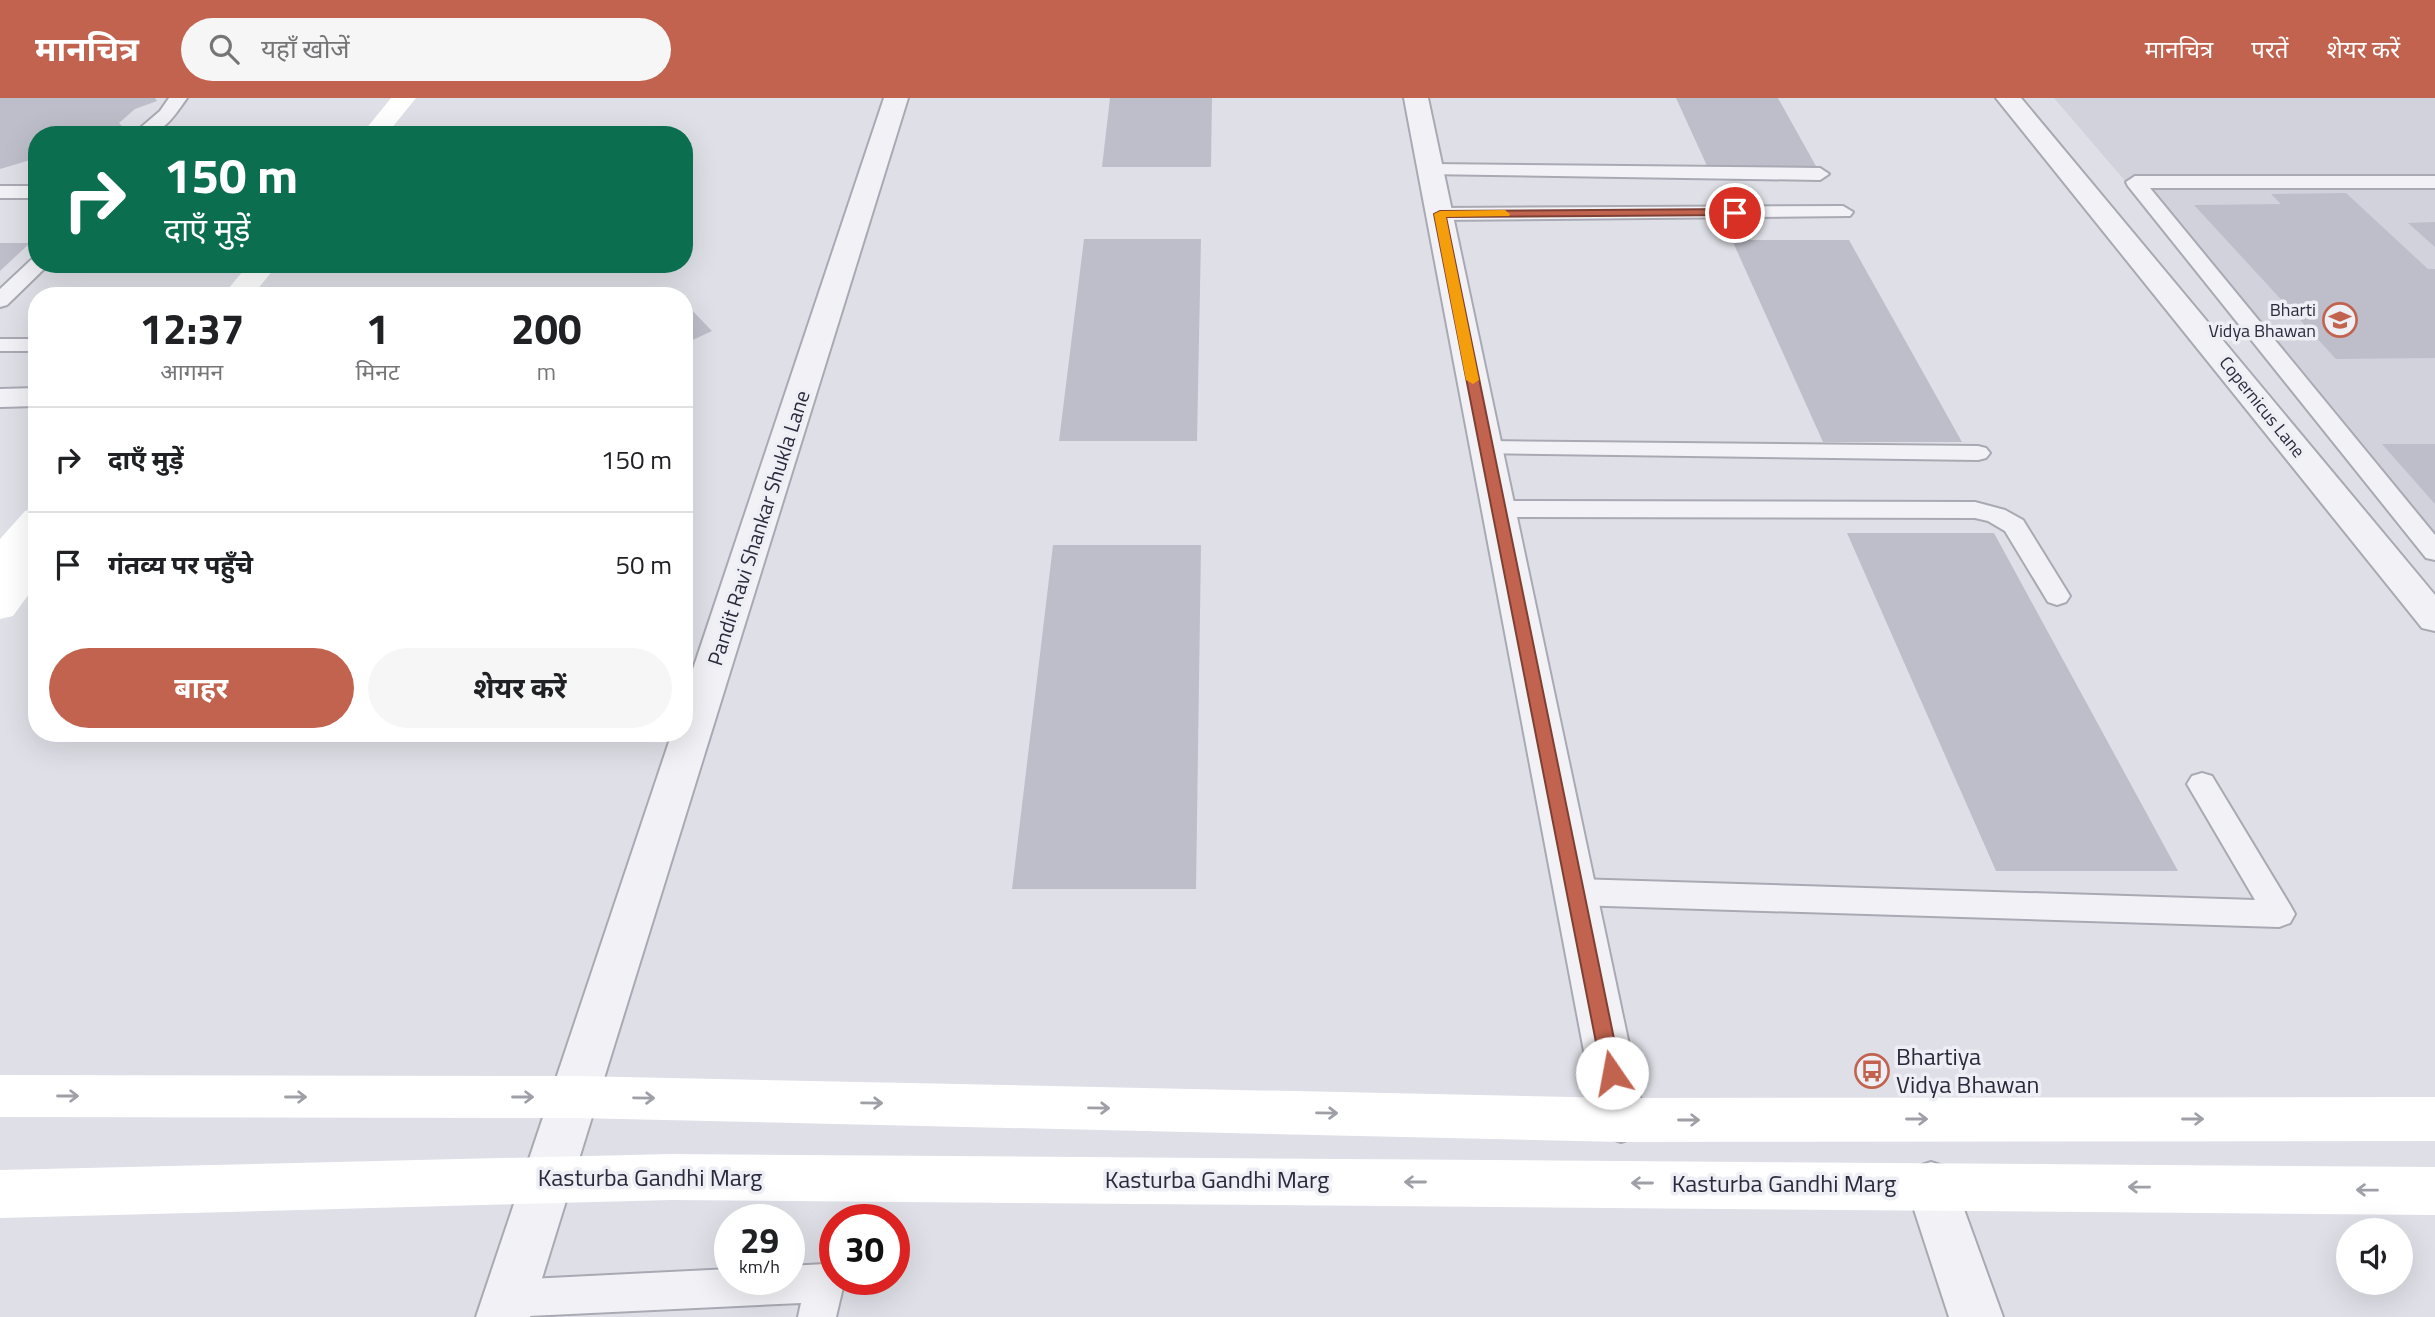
<!DOCTYPE html>
<html lang="hi">
<meta charset="utf-8">
<style>
:root{--surface:#fff;--page:#f6f6f6;--text:#202124;--muted:#757577;--line:#e0e0e0;--accent:#c2634f}
body{margin:0;font-family:"Titillium Web","Noto Sans Devanagari",sans-serif;background:var(--page);color:var(--text);height:100vh;display:flex;flex-direction:column;font-size:26px;white-space:nowrap}
*{box-sizing:border-box;margin:0}
p{font-size:23px;color:var(--muted)}
.icon{flex:none;width:38px;height:38px;fill:none;stroke:currentColor;stroke-width:2;stroke-linecap:round;stroke-linejoin:round}
.map{position:relative;flex:1;overflow:hidden}
.sheet{position:absolute;left:28px;top:189px;width:665px;height:455px;display:flex;flex-direction:column;background:var(--surface);border-radius:28px;box-shadow:0 7px 28px #0002}
.sheet>*{flex:none}
.top-card{position:absolute;left:28px;top:28px;width:665px;height:147px;border-radius:28px;box-shadow:0 7px 28px #0002;background:#0b6e4f;color:#fff;overflow:hidden}
.controls{position:absolute;left:2336px;top:1120px;display:grid;gap:14px}
.controls a{display:grid;place-items:center;width:77px;height:77px;border-radius:50%;background:var(--surface);box-shadow:0 7px 28px #0002;font-size:35px}
.speed{position:absolute;left:714px;top:1106px;display:flex;gap:14px;font-size:35px;font-weight:700;text-align:center}
.speed>*{display:grid;place-content:center;width:91px;height:91px;border-radius:50%;background:var(--surface);box-shadow:0 7px 28px #0002;line-height:1}
.speed small{font-size:18px;font-weight:400}
.speed .limit{border:10px solid #d22;background:#fff;color:#111}
.pin{position:absolute;display:grid;place-items:center;width:60px;height:60px;color:#fff;margin:-30px;border:4px solid #fff;border-radius:50%;box-shadow:0 2px 7px #0007}
.me{position:absolute;width:77px;margin:-38px;rotate:348deg;stroke-linejoin:round;filter:drop-shadow(0 0 5px #0008)}
.turn{display:flex;align-items:center;gap:24px;height:147px;padding:0 21px;font-size:32px}
.turn .icon{width:91px;height:91px;stroke-width:2.5}
.turn b{display:block;font-size:49px;line-height:60px}
.eta{display:flex;justify-content:space-evenly;align-items:center;height:119px;text-align:center}
.eta b{font-size:42px;font-weight:700;line-height:49px}
.button{display:flex;gap:14px;margin-top:auto;padding:14px 21px}
.button a{flex:1;height:80px;border-radius:42px;background:var(--accent);color:#fff;font-size:28px;font-weight:700;line-height:80px;text-align:center}
.button a+a{background:var(--page);color:var(--text)}
ul{padding:0;list-style:none}
li{display:flex;align-items:center;gap:21px;height:105px;padding:0 21px;border-top:2px solid var(--line)}
li div{flex:1}
li b{display:block;font-size:26px}
li em{font-style:normal}
header{display:flex;align-items:center;gap:42px;box-sizing:border-box;height:98px;padding:0 35px;background:var(--accent);color:#fff}
header strong{font-size:33px}
nav{display:flex;gap:38px;margin-inline-start:auto;font-size:24px}
.search{width:490px;height:63px;background:var(--page);display:flex;align-items:center;gap:18px;box-sizing:border-box;padding:0 24px;border-radius:38px;color:var(--muted);font-size:26px}
.map>svg:first-child{display:block}
</style>
<header>
<strong>मानचित्र</strong>
<div class="search"><svg class="icon" aria-label="search" viewBox="0 0 24 24"><circle cx="10" cy="10" r="6"/><path d="M15 15l6 6"/></svg>यहाँ खोजें</div>
<nav><a>मानचित्र</a><a>परतें</a><a>शेयर करें</a></nav>
</header>
<div class="map">
<svg width="2435" height="1219" viewBox="0 0 2435 1219">
<rect width="100%" height="100%" fill="#dfe0e7"/>
<path fill="#d2d2dc" d="M2054 0H2435V445Z"/>
<path fill="#bdbec9" d="M0 0H155L157 3 135 11 119 25 127 33 116 37H37V60L0 71Z
M1110 0H1212L1211 69H1102Z
M1676 0H1778L1817 70H1708Z
M2346 95 2428 171H2435V260L2336 261 2194 107 2281 106 2271 96Z
M2435 124V149L2408 125Z
M1084 141H1201L1197 343H1059Z
M1732 142H1849L1962 344H1823Z
M0 145H30L0 173Z
M449 195H676L679 198H447Z
M684 204 712 233 684 246Z
M2382 346H2435V406Z
M1847 435H1994L2178 773H1996Z
M1053 447H1201L1196 791H1012Z"/>
<g fill="none" stroke-linecap="round" stroke-linejoin="round">
<g stroke="#a9a9b4" stroke-width="4">
<path id="service" d="M169 0H187C170 24 163 37 132 37L160 13Z
M1431 66 1820 70 1829 76 1820 82 1424 76 1422 72Z
M2135 78H2435V90H2150L2435 437V462L2426 460 2128 88 2126 84Z
M0 88H37V100H0Z
M1843 108 1853 114 1850 118 1440 122 1430 116 1440 110Z
M37 160V166H48L45 170 7 207 0 209V191L31 162Z
M0 241H37V253H0Z
M1486 343 1978 348 1986 350 1990 355 1986 360 1978 362 1478 355 1474 350 1478 345Z
M1498 403 1975 404 2005 412 2023 422 2070 498 2066 504 2057 507 2048 504 2005 433 1988 423 1975 420 1498 419 1489 416 1486 411 1489 406Z
M2202 675 2212 678 2290 807 2295 816 2290 825 2279 829 1575 807 1564 803 1559 794 1564 785 1575 781 2255 802 2187 686 2192 678Z
M825 1166 835 1170V1181H842L844 1185 836 1219H798L801 1205 507 1219 495 1214 490 1201 495 1188 509 1182 730 1171V1181H789V1168Z"/>
</g>
<g stroke="#a9a9b4" stroke-width="4">
<path id="minor" d="M884 0H908L530 1219H476L672 635H684V598Z
M1404 0H1428L1645 1022 1638 1038 1621 1044 1604 1038 1597 1022Z
M1996 0H2021L2435 497V533L2422 530Z
M37 290V308L0 309V291Z
M1931 1064 1949 1070 2003 1219H1949L1906 1087 1913 1070Z"/>
</g>
<use href="#service" fill="#f2f2f6" fill-rule="evenodd"/>
<use href="#minor" fill="#f2f2f6" fill-rule="evenodd"/>
<path fill="#fff" fill-rule="evenodd" d="M391 0H416L386 37H361Z
M249 166H278L252 198H222Z
M37 410V443L29 452 37 485 13 518 0 521V441L25 413Z
M0 977 576 978 1621 1000 2435 999V1043L1621 1044 576 1020 0 1019Z
M671 1056 2435 1069V1117L671 1102 0 1120V1072Z"/>
</g>
<defs><path id="oneway-shaft" d="M-6 0H5M1.5-3L5.5 0L1.5 3" fill="none" stroke-width="1.6" stroke-linecap="round" stroke-linejoin="round" transform="scale(1.75)"/></defs>
<g stroke="#9f9fa8">
<use href="#oneway-shaft" transform="translate(68 998)"/>
<use href="#oneway-shaft" transform="translate(296 999)"/>
<use href="#oneway-shaft" transform="translate(523 999)"/>
<use href="#oneway-shaft" transform="translate(644 1000) rotate(1)"/>
<use href="#oneway-shaft" transform="translate(872 1005) rotate(1)"/>
<use href="#oneway-shaft" transform="translate(1099 1010) rotate(1)"/>
<use href="#oneway-shaft" transform="translate(1327 1015) rotate(1)"/>
<use href="#oneway-shaft" transform="translate(1917 1021)"/>
<use href="#oneway-shaft" transform="translate(2193 1021)"/>
<use href="#oneway-shaft" transform="translate(1689 1022)"/>
<use href="#oneway-shaft" transform="translate(1415 1084) rotate(-180)"/>
<use href="#oneway-shaft" transform="translate(1642 1085) rotate(-180)"/>
<use href="#oneway-shaft" transform="translate(2139 1089) rotate(-179)"/>
<use href="#oneway-shaft" transform="translate(2367 1092) rotate(-179)"/>
</g>
<path fill="#c2634f" stroke="#7e4033" stroke-width="2" d="M1735 111 1741 115 1739 117 1446 119 1621 975 1619 982 1612 984 1605 982 1602 975 1434 116 1440 113Z"/>
<path fill="#f59e0b" d="M1505 112 1510 116 1509 118 1446 119 1479 282 1473 286 1466 282 1434 116 1440 113Z"/>
<defs>
<g id="school-ring" transform="scale(1.75)"><circle r="9.5" fill="#eeeff5" stroke="#c2634f" stroke-width="1.5"/><path d="M0-5L7-2L0 1L-7-2ZM-4 1L0 2.5L4 1V4Q0 6-4 4Z" fill="#c2634f"/></g>
<g id="bus-ring" transform="scale(1.75)"><circle r="9.5" fill="#eeeff5" stroke="#c2634f" stroke-width="1.5"/><path d="M-5-6H5V4H4V6H2V4H-2V6H-4V4H-5ZM-3.5-4V0h7V-4ZM-3.5 1.2v1.5H-2V1.2ZM2 1.2v1.5H3.5V1.2Z" fill="#c2634f"/></g>
</defs>
<g fill-rule="evenodd">
<use href="#school-ring" x="2340" y="222"/>
<use href="#bus-ring" x="1872" y="973"/>
</g>
<g text-anchor="middle" stroke-width="7" stroke-linejoin="round" paint-order="stroke">
<g font-size="18" fill="#2a2a3d" stroke="#eeeff5" text-anchor="end">
<text x="2316" y="218">Bharti<tspan x="2316" dy="21">Vidya Bhawan</tspan></text>
</g>
<g font-size="18" fill="#2a2a3d" stroke="#eeeff5">
<text transform="translate(2262 309) rotate(51)" y="6">Copernicus Lane</text>
</g>
<g font-size="21" fill="#2a2a3d" stroke="#eeeff5">
<text transform="translate(759 430) rotate(-72)" y="7">Pandit Ravi Shankar Shukla Lane</text>
</g>
<g font-size="24" fill="#2a2a3d" stroke="#eeeff5" text-anchor="start">
<text x="1896" y="967">Bhartiya<tspan x="1896" dy="28">Vidya Bhawan</tspan></text>
</g>
<g font-size="24" fill="#2a2a3d" stroke="#eeeff5">
<text x="650" y="1088">Kasturba Gandhi Marg</text>
<text x="1217" y="1090">Kasturba Gandhi Marg</text>
<text x="1784" y="1094">Kasturba Gandhi Marg</text>
</g>
</g>
</svg>
<div class="controls">
<a><svg class="icon" aria-label="sound" viewBox="0 0 24 24"><path d="M4 9h4l5-4v14l-5-4H4zM17 9q2 3 0 6"/></svg></a>
</div>
<div class="speed"><div>29<small>km/h</small></div><div class="limit">30</div></div>
<div class="pin" style="left:1735px;top:115px;background:#d93025"><svg class="icon" aria-label="arrive" viewBox="0 0 24 24"><path d="M6 21V4h12l-3 4 3 4H6"/></svg></div>
<svg class="me" style="left:1612px;top:975px" viewBox="-20 -20 40 40"><circle r="19" fill="#fff"/><path d="M0-13L10 11 0 6-10 11z" fill="#c2634f"/></svg>
<div class="top-card">
<div class="turn"><svg class="icon" aria-label="right" viewBox="0 0 24 24"><path d="M7 20v-9h11M14 6l5 5-5 5"/></svg><div><b>150 m</b>दाएँ मुड़ें</div></div>
</div>
<section class="sheet">
<div class="eta">
<div><b>12:37</b><p>आगमन</p></div>
<div><b>1</b><p>मिनट</p></div>
<div><b>200</b><p>m</p></div>
</div>
<ul>
<li><svg class="icon" aria-label="right" viewBox="0 0 24 24"><path d="M7 20v-9h11M14 6l5 5-5 5"/></svg><div><b>दाएँ मुड़ें</b></div><em>150 m</em></li>
<li><svg class="icon" aria-label="arrive" viewBox="0 0 24 24"><path d="M6 21V4h12l-3 4 3 4H6"/></svg><div><b>गंतव्य पर पहुँचे</b></div><em>50 m</em></li>
</ul>
<div class="button"><a>बाहर</a><a>शेयर करें</a></div>
</section>
</div>
